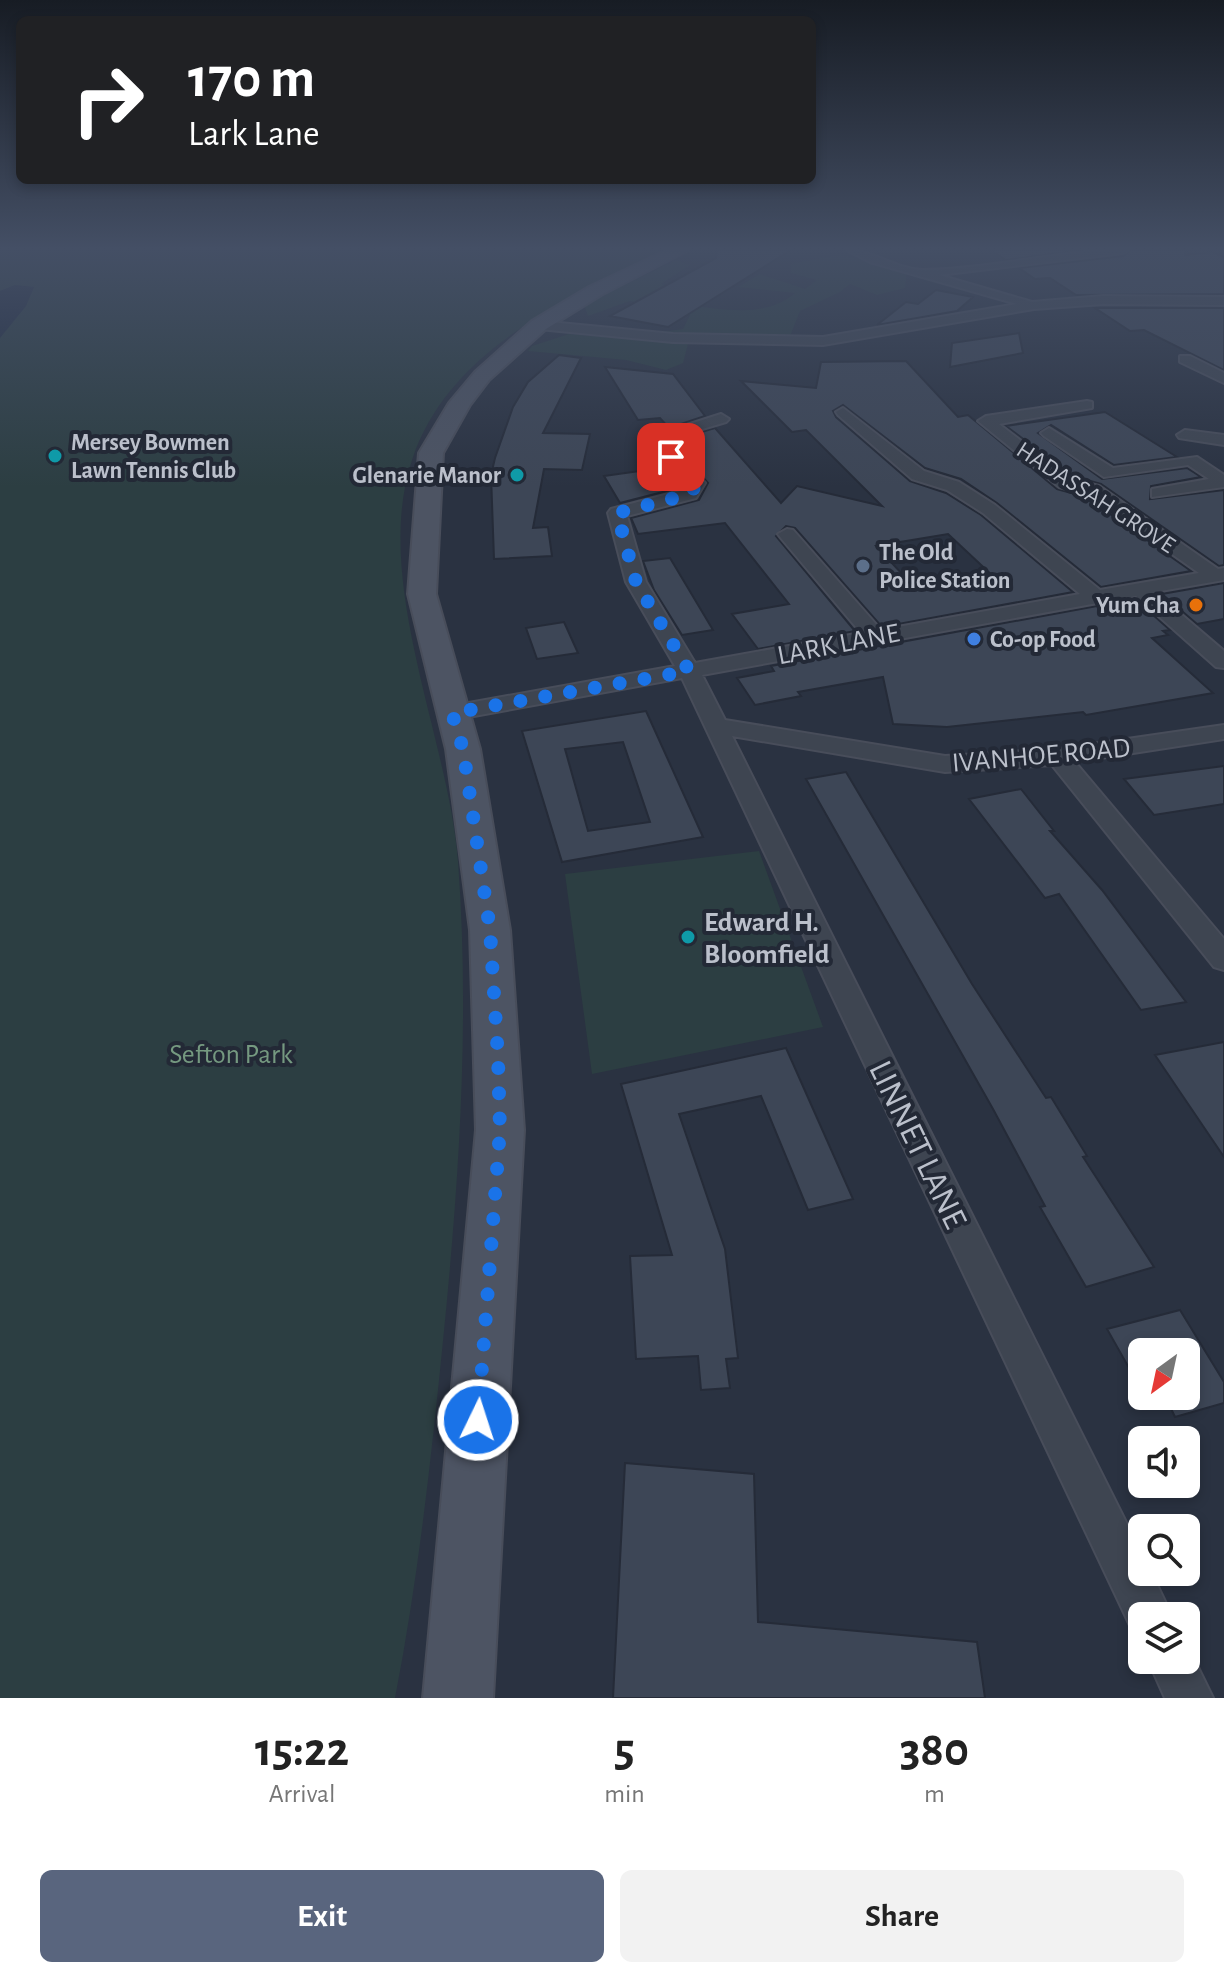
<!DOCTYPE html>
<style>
:root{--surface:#fff;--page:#f2f2f2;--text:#222;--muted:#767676;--accent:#59657e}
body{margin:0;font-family:"Alegreya Sans",sans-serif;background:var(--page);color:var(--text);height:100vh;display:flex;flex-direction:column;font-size:30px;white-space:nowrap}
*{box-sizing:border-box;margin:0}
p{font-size:26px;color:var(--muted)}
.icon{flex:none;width:44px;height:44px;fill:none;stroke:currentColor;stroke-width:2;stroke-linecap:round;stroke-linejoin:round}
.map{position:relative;height:1698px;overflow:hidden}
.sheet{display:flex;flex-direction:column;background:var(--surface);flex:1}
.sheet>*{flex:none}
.banner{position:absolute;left:16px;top:16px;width:800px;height:168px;border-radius:12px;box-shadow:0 4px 12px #0003;background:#202124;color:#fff;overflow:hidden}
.needle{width:52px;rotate:213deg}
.controls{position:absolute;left:1128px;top:1338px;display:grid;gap:16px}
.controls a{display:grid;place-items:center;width:72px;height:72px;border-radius:12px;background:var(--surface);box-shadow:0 4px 12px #0003;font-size:40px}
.pin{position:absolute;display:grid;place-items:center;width:68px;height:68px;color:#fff;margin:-34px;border-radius:16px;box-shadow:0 4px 12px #0006}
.me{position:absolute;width:88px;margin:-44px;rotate:4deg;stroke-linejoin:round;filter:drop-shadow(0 0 6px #0008)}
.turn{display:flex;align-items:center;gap:28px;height:168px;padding:0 40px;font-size:36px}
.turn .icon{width:104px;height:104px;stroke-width:2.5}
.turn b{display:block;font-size:56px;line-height:68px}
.eta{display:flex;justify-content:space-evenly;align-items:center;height:136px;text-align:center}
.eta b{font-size:48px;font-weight:700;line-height:56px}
.primary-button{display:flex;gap:16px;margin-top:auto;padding:16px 40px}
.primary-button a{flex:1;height:92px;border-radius:12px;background:var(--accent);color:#fff;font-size:32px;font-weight:700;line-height:92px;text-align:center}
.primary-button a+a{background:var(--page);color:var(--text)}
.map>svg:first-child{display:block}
</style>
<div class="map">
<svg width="1224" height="1698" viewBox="0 0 1224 1698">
<rect width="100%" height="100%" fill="#2a3241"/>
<path fill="#2c3e42" d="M0 250H672C573 295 449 347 412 460 372 581 448 736 458 861 470 1021 459 1182 443 1341 431 1460 418 1580 395 1698H0Z
M839 255 907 269 905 288 877 295 850 284 840 292 800 311 788 341 679 339 662 332 683 329 690 315 630 301 588 316 584 305 676 260 690 265 661 284 694 292 696 306C729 311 769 316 795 293L738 287 760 274 805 289 817 280 791 273V264Z
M569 334 688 344 683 363 666 370 626 360 528 351 532 346Z
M759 851 823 1027 592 1074 565 874Z"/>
<path fill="#1e293e" d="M15 285 34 287 26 306 0 338V291Z"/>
<path fill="#3d4656" stroke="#252b38" stroke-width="2" fill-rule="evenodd" d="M717 250H791L668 327 610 316 716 258Z
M991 250H1081L1006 260Z
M1131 250H1185V255L1213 252 1224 257V294L1076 295 1050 278 1035 279 1019 268 1123 256Z
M936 290 973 297 957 311 877 325 906 302 918 304Z
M1095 308H1224V370L1144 330 1130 331Z
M1019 333 1023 353 950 367 952 343Z
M559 355 581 358 543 433 590 434 582 470 544 469 533 528 548 527 552 556 494 559 491 475 495 458 513 407 528 382Z
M906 361 958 417 968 415 1057 489 1086 497 1191 571 1101 587 997 503 961 479 925 468 843 405 833 411 836 417 910 481 946 493 981 515 1073 592 882 627 795 528 786 526 776 536 855 631 758 649 732 614 789 604 725 523 638 534 631 518 699 500 708 483 691 464 699 463 678 439 715 428 781 503 797 486 882 506 806 430 792 432 741 381 816 388 821 362ZM948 534 993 576 916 589 876 546Z
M605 367 673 374 705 416 669 428 660 418 638 420Z
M1105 412 1177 457 1114 465 1051 425 1038 433 1102 479 1187 468 1201 477 1151 486 1150 499 1224 490V565L1219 566 1101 484 1072 476 1006 426Z
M668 467 684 484 682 487 620 503 604 476Z
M670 558 713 630 682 635 654 590 643 561Z
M1224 583V619L1197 624 1162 594Z
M1135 599 1170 630 1163 631 1168 635 1152 638 1213 693 1086 715 1083 712 947 727 893 724 883 677 798 692 801 696 755 705 737 678 774 671 771 666Z
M564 622 578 653 537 659 526 628Z
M646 711 703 837 562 862 522 731ZM623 742 650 822 588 831 565 749Z
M1224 766V804L1154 815 1124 779Z
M846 772 972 984 1046 1098 1051 1097 1087 1156 1083 1157 1154 1267 1086 1287 1040 1207 1045 1206 993 1109 806 779Z
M1021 789 1054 831H1050L1102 890 1186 1002 1141 1010 1059 894 1045 898 969 799Z
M1224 1042V1157L1155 1055Z
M786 1048 853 1199 808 1210 761 1096 679 1114 725 1249 738 1358 726 1359 730 1388 701 1390 698 1356 636 1359 630 1256 672 1255 621 1084Z
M1180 1310 1224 1382V1403L1175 1417 1165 1396H1186V1352L1142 1351V1391L1107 1329Z
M625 1463 754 1474 758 1622 977 1642 985 1698H613Z"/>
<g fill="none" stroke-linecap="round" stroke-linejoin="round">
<g stroke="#484d5a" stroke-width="4">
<path id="street" d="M847 250C873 250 898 270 924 270 992 269 1060 250 1128 250L1123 253 939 275 1032 302 1103 296 1224 297V305L1103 304 1034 309 823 345 673 342 539 329 533 325 539 321 673 334 823 337 1017 304 870 262Z
M1180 356H1190L1224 373V383L1180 362Z
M1087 401 1092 402V408L999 424 1071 479 1099 486 1218 569 1224 568V580L1155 592 1224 651V668L1216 667 1136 596 702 675 725 720 945 756 1058 749 1224 725V739L1075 762 1224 939V970L1214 967 1052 765 945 772 732 736 1142 1554V1572H1151L1172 1616H1142V1636L1133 1632 682 678 452 720 441 713 452 706 675 666 626 582 608 513 611 509 684 490 688 484 663 457 659 434 721 414 729 419 726 422 675 437 679 456 705 483 696 498 627 516 646 582 695 663 861 633 781 538 778 534 787 529 793 530 881 630 1080 594 983 513 947 490 912 479 838 415 836 412 843 408 924 471 959 482 995 505 1100 590 1199 573 1087 494 1059 487 978 421 986 416Z
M1049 428 1113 468 1197 457 1224 475V487L1152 497V489L1209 479 1188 465 1104 477 1044 436 1041 433Z
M1185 430 1224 435V445L1179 438 1177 435Z
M1186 1643 1213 1698H1165L1148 1660H1186Z"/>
</g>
<g stroke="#484d5a" stroke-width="4">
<path id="secondary" d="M668 250H688L601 295 546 329 489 380 470 405 443 453 436 594 480 749 510 930 524 1130 493 1698H423L476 1130 470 930 446 749 408 594 419 453 449 403 475 372 532 321 589 287Z"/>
</g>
<use href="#street" fill="#3e4551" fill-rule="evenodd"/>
<use href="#secondary" fill="#4d5463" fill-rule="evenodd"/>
</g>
<linearGradient id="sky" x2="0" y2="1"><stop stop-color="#171c24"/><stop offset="0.51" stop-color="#444f65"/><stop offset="1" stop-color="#444f65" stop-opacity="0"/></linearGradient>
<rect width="1224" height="487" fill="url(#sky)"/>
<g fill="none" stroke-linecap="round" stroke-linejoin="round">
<path stroke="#1a73e8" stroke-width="14" stroke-dasharray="0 25.2" d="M478 1420 500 1130 498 1057 490 930 463 749 452 713 689 671 636 582 617 513 690 494 697 483 671 457"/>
</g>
<g fill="#0f9aa8" stroke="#232936" stroke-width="3">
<circle cx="55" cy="456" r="8"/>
<circle cx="517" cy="475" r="8"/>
<circle cx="688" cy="937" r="8"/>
</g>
<circle fill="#5c6f8a" stroke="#232936" stroke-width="3" cx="863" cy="566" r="8"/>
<circle fill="#e8710a" stroke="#232936" stroke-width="3" cx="1196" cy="605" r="8"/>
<circle fill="#3f7fe0" stroke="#232936" stroke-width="3" cx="974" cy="639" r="8"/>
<g text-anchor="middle" stroke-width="8" stroke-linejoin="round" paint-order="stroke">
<g font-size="24" font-weight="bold" fill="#bbc0cb" stroke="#232936" text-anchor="start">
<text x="71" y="450">Mersey Bowmen<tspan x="71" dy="28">Lawn Tennis Club</tspan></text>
<text x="501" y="483" text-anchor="end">Glenarie Manor</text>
<text x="879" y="560">The Old<tspan x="879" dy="28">Police Station</tspan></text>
<text x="1180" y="613" text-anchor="end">Yum Cha</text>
<text x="990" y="647">Co-op Food</text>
</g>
<g font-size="24" fill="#bbc0cb" stroke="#232936">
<text transform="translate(1096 497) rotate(33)" y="8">HADASSAH GROVE</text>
</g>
<g font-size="28" fill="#bbc0cb" stroke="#232936">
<text transform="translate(838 643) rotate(-11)" y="10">LARK LANE</text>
<text transform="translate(1041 754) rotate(-5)" y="10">IVANHOE ROAD</text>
</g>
<g font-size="28" font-weight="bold" fill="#bbc0cb" stroke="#232936" text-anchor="start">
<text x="704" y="931">Edward H.<tspan x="704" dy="32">Bloomfield</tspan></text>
</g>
<g font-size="28" fill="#759980" stroke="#232936">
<text x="231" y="1063">Sefton Park</text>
</g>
<g font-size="34" fill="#bbc0cb" stroke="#232936">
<text transform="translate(919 1144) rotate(64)" y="12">LINNET LANE</text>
</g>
</g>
</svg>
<div class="controls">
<a><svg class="needle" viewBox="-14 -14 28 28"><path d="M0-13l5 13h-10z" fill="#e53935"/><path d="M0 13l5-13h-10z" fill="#767676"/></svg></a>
<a><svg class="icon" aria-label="sound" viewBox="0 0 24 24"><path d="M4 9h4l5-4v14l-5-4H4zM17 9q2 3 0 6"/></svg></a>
<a><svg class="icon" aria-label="search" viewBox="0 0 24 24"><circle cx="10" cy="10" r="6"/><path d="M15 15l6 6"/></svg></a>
<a><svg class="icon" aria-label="layers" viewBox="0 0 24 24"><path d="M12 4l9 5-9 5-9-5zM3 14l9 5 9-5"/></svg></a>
</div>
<div class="pin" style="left:671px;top:457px;background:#d93025"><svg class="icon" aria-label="arrive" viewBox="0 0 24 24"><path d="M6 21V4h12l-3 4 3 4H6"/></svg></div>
<svg class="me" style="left:478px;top:1420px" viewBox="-20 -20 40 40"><circle r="17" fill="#1a73e8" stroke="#fff" stroke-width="3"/><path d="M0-11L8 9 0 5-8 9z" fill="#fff"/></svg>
<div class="banner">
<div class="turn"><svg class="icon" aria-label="right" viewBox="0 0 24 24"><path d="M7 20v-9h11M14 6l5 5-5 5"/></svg><div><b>170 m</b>Lark Lane</div></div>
</div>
</div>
<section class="sheet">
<div class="eta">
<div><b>15:22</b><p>Arrival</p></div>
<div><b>5</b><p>min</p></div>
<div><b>380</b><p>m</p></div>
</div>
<div class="primary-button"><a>Exit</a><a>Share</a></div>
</section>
